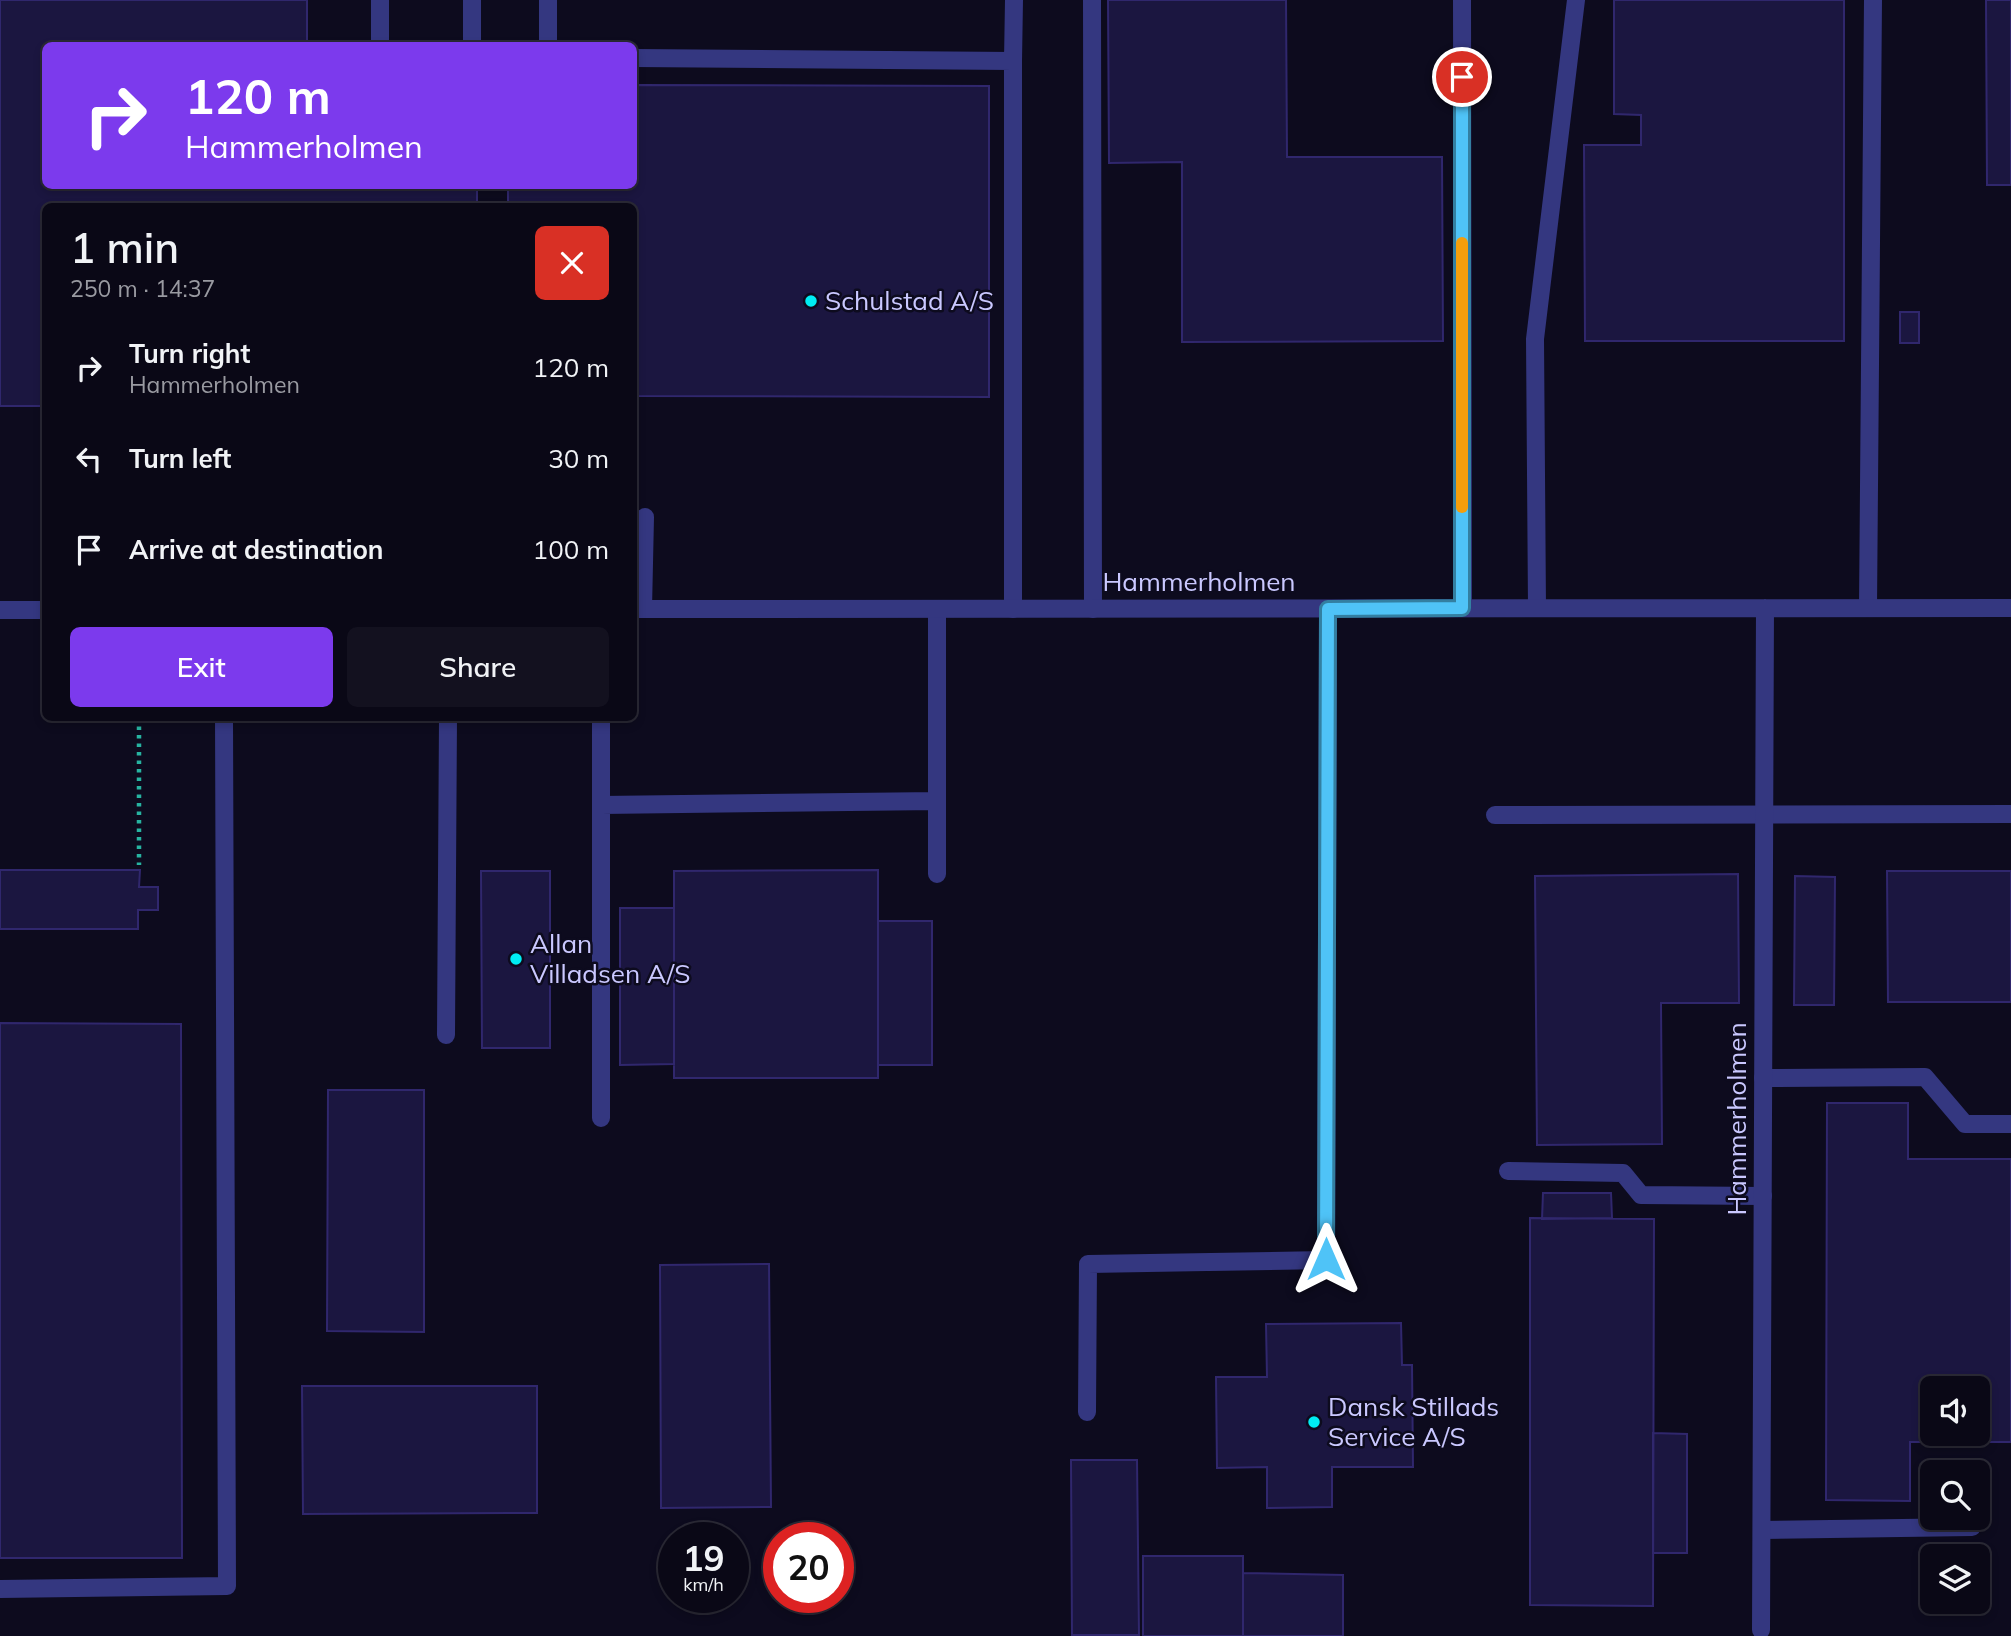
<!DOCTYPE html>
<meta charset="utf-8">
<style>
:root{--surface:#0a0816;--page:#13111f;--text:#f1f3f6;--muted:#999aa1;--line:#2a2935;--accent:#7c3aed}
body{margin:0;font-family:Mulish,sans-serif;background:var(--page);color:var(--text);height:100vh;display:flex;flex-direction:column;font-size:26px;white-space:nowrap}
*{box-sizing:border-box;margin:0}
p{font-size:23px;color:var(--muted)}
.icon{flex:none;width:38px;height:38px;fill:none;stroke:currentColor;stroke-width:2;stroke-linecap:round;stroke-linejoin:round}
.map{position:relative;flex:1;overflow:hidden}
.side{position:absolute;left:42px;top:203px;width:595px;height:518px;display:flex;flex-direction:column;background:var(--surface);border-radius:10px;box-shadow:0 4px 10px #0003,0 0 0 2px var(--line)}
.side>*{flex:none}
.banner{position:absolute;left:42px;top:42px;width:595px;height:147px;border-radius:10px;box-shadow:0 4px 10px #0003,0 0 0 2px var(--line);background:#7c3aed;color:#fff;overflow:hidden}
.buttons{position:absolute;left:1920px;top:1376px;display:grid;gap:14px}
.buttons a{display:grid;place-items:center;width:70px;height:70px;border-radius:10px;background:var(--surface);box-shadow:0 4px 10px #0003,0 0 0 2px var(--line);font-size:35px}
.speed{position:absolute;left:658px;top:1522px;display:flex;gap:14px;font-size:35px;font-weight:700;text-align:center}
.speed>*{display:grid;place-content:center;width:91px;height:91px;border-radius:50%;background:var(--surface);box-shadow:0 4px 10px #0003,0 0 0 2px var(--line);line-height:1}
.speed small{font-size:18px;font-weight:400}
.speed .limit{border:10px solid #d22;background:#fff;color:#111}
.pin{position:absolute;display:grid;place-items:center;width:60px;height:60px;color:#fff;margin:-30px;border:4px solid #fff;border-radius:50%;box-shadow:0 2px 7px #0007}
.me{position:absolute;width:77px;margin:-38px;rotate:0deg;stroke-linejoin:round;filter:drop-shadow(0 0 5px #0008)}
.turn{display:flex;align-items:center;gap:24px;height:147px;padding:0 28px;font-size:32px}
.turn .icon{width:91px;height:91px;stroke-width:2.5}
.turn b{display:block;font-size:49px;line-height:60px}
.round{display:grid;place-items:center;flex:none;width:74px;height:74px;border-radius:10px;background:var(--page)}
.headline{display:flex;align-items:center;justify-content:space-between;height:119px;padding:0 28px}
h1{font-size:42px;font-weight:600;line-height:52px}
.primary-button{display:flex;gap:14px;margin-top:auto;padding:14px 28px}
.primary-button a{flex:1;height:80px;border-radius:10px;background:var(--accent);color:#fff;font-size:28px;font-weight:600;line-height:80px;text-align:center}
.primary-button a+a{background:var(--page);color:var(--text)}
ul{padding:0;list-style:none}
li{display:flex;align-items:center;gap:21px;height:91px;padding:0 28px}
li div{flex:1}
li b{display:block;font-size:26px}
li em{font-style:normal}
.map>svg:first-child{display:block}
</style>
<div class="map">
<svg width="2011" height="1636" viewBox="0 0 2011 1636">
<rect width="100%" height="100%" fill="#0d0b1e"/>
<path fill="#1b1640" stroke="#30276d" stroke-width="2" fill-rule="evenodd" d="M0 0H307V46H46V186H477V206H46V406H0Z
M1108 0H1286L1287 157H1442L1443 341 1182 342V162L1109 163Z
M1614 0H1844V341H1585L1584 145H1641V115L1614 114Z
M1986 0H2011V185H1987Z
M634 85 989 86V397L634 396V206H508V186H634Z
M1900 312H1919V343H1900Z
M0 870H140L139 887H158V910H138V929H0Z
M878 870V1078H674V871Z
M481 871H550V1048H482Z
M1887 871H2011V1002H1888Z
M1738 874 1739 1003H1661L1662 1144 1537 1145 1535 876Z
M1795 876 1835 877 1834 1005H1794Z
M620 908H674V1064L620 1065Z
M878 921H932V1065H878Z
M0 1023 181 1024 182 1558H0Z
M328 1090H424V1332L327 1331Z
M1827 1103H1908V1159H2011V1442H1910V1501L1826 1500ZM1932 1388H1978V1433H1932Z
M1543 1193H1611L1612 1218 1542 1219Z
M1530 1218 1654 1219 1653 1606 1530 1605Z
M769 1264 771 1507 661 1508 660 1265Z
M1401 1323 1402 1365H1412L1413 1467H1332V1507L1267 1508V1467L1217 1468 1216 1377H1267L1266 1324Z
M302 1386H537V1513L303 1514Z
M1653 1433 1687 1434V1553H1653Z
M1071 1460H1137L1139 1635H1072Z
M1143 1556H1243V1636H1143Z
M1243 1573 1343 1575V1636H1243Z"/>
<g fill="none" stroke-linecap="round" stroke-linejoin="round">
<path stroke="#27b4a1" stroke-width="4.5" stroke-dasharray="3.5 5" stroke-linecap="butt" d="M139 718V865"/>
<path stroke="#343780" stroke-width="18" d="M472 0V46
M1092 0 1093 609
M1462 0 1463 608
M380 46V0
M548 46V0
M634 58 1013 61V609
M1013 61 1014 0
M1537 608 1535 339 1576 0
M1868 608 1873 0
M643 609 645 517
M601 718V1118
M601 805 937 801
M1495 815 2011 814
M937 874V609
M446 1035 448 718
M1763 1078 1925 1077 1965 1124H2011
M1508 1171 1623 1173 1641 1195 1763 1196
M1087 1412 1088 1264 1326 1260 1328 609
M1762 1530 1972 1527
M0 1589 227 1586 224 718"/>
<path stroke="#343780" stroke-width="18" d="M634 609 2011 608
M0 610H46
M1761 1630 1765 608"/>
</g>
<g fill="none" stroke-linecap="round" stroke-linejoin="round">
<g stroke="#337fa1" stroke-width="18">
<path id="route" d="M1326 1259 1328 609 1462 608V77"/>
</g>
<use href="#route" stroke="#4fc3f7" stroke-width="12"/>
<path stroke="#f59e0b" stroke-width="12" d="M1462 243V507"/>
</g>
<g fill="#00edf3" stroke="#0d0b1e" stroke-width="2.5">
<circle cx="811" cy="301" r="7"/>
<circle cx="516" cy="959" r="7"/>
<circle cx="1314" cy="1422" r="7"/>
</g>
<g text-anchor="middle" stroke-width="5" stroke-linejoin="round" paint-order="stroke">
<g font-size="26" fill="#cac8ff" stroke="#0d0b1e" text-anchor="start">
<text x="825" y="310">Schulstad A/S</text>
<text x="530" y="953">Allan<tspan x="530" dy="30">Villadsen A/S</tspan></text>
<text x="1328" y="1416">Dansk Stillads<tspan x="1328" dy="30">Service A/S</tspan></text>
</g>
<g font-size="26" fill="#cac8ff" stroke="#0d0b1e">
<text x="1199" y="591">Hammerholmen</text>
<text transform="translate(1737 1119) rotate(-90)" y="9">Hammerholmen</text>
</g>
</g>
</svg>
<div class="buttons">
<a><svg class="icon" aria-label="sound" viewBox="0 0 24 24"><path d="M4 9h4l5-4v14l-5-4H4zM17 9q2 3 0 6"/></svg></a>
<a><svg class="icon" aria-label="search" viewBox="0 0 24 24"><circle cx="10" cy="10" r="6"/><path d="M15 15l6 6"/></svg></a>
<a><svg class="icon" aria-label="layers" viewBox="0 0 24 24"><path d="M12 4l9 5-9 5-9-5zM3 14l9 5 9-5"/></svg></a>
</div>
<div class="speed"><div>19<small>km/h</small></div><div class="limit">20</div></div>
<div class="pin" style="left:1462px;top:77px;background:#d93025"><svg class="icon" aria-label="arrive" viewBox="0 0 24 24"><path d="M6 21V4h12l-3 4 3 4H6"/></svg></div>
<svg class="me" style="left:1326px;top:1259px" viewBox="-20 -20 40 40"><path d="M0-17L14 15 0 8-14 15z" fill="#4fc3f7" stroke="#fff" stroke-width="4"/></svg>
<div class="banner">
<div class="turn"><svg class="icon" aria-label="right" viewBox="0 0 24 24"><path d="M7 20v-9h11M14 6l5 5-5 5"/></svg><div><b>120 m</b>Hammerholmen</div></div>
</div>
<section class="side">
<div class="headline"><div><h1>1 min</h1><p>250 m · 14:37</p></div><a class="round" style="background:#d93025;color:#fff"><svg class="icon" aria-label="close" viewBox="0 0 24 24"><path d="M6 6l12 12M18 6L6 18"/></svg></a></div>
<ul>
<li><svg class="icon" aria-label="right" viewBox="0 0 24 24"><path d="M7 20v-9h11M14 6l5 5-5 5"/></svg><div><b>Turn right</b><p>Hammerholmen</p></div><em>120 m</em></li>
<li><svg class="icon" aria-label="left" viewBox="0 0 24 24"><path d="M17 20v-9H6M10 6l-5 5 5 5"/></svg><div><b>Turn left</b></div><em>30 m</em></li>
<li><svg class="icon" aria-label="arrive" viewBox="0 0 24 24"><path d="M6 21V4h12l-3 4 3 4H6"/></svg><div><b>Arrive at destination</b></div><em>100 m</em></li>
</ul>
<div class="primary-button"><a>Exit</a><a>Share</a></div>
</section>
</div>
